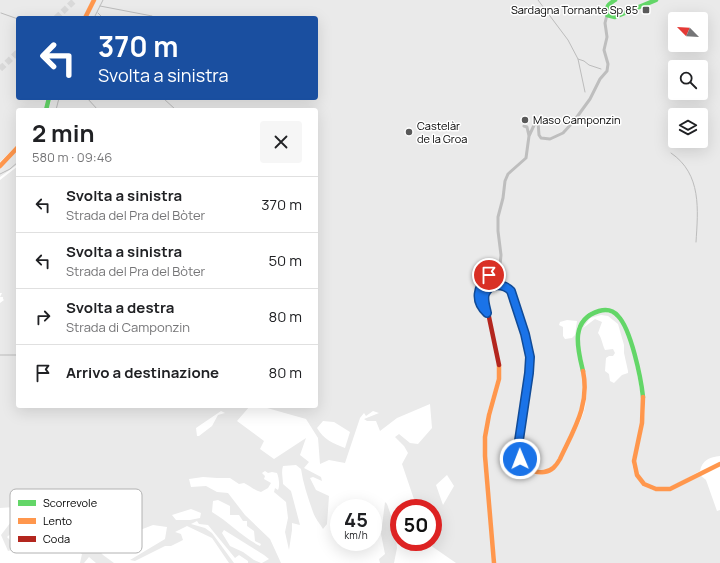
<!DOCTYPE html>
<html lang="it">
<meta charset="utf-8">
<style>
:root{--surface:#fff;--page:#f6f6f6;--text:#202124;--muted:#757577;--line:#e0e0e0}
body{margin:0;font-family:Manrope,sans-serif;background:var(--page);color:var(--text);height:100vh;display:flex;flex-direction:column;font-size:15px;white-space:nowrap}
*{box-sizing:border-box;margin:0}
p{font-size:13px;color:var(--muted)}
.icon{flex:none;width:22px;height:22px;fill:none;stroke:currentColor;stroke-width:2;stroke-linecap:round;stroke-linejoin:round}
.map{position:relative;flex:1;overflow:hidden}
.details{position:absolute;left:16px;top:108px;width:302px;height:300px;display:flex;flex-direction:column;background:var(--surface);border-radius:4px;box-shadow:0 4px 16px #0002}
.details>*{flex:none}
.hud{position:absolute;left:16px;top:16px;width:302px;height:84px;border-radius:4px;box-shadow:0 4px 16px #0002;background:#1a4fa0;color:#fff;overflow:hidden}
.needle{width:26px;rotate:294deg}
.buttons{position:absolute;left:668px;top:12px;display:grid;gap:8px}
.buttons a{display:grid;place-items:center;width:40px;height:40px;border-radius:4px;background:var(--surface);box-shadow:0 4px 16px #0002;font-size:20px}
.speed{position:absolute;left:330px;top:499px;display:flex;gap:8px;font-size:20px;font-weight:700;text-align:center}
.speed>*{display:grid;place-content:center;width:52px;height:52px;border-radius:50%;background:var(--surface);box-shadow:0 4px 16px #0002;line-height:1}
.speed small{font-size:10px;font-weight:400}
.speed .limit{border:6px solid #d22;background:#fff;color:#111}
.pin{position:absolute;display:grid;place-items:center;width:34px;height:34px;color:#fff;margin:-17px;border:2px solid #fff;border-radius:50%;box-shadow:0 1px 4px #0007}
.me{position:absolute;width:44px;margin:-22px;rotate:359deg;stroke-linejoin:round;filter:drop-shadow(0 0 3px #0008)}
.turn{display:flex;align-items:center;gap:14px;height:84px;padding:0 16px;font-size:18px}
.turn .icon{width:52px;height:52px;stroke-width:2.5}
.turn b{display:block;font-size:28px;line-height:34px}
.round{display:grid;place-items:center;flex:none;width:42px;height:42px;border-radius:4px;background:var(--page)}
.head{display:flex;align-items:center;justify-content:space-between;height:68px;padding:0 16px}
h1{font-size:24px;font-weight:700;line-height:30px}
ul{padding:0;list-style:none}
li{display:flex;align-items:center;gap:12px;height:56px;padding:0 16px;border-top:1px solid var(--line)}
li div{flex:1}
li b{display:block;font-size:15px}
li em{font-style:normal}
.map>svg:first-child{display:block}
</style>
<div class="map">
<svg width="720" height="563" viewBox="0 0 720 563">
<rect width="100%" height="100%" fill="#fff"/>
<path fill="#eaeaea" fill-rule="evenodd" d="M0 0H92L83 18H18V98H48L44 110H18V144L0 162Z
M96 0H720V456C710 457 702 460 700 471 690 476 680 483 669 487 651 493 636 478 635 461 639 445 644 427 645 410 645 391 633 327 619 315 613 309 605 309 597 310 586 311 577 323 576 333 575 340 577 348 578 354 581 369 585 384 583 399 582 412 559 464 549 469 543 473 536 472 529 468 522 463 521 455 520 447 525 418 532 388 531 359 531 339 523 317 516 299L514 301C520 319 527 339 528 358 530 385 522 420 517 447 518 463 526 478 545 474 557 472 561 460 566 450 573 435 585 417 586 400 588 384 584 368 581 352 580 346 578 340 579 334 580 325 586 316 595 313 602 311 612 312 618 317 630 329 642 392 642 410 641 426 636 444 632 461 633 480 648 495 668 490 679 488 690 480 700 475L706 480 717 511 720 510V563H496L486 456 487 437 490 415 500 380 501 368 490 319 487 317 498 368 497 379 487 414 484 437 483 456 493 563H456L430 545 429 542H433V508H417L402 464 408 453 404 446 395 437 399 434 410 443 418 444 432 428 430 404 397 418 380 431 376 421H367L364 419 379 413 373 411 366 416 364 413 360 418 345 463 329 460 320 464 318 438 306 419 260 406H316V110H48L52 98H316V18H87ZM675 19H701V45H675ZM675 67H701V93H675ZM675 115H701V141H675ZM601 315 608 316 618 324 624 345V353L628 371V373L622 375 614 383 610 381 609 374 605 371 606 358 609 356H613L615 353 613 349 605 350C602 344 602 338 598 333L602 322 595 319 583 328 590 318ZM567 320 577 321 575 335 572 338 565 339 563 336V327L559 325 560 322ZM323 421 334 422 350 432 345 448C333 443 324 440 317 428ZM447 475 454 486 443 505 436 485Z
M18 150V164L0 177V168Z
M18 166V406H250L237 421 264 441 260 449 274 459 306 438 300 455 309 462 304 468 321 477 322 481 313 477 310 478 316 490 329 496 327 524 323 529C320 524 315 518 313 512 308 498 303 483 301 469L296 465 283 466C281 472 283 478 283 484L291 491 300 525 292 523V530L289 550 285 532 288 518 286 502 274 492 275 488 278 490C280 486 279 478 277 473L272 472 268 473 265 471 262 473 265 476 264 479 271 483 268 488 261 492C254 490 250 486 244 483L239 484 230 478H217L203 477 189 479 191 487 206 486 217 492 228 493 245 515 270 539 281 563H262L269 559 264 555 224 530 222 533 230 546 243 552 254 560 261 563H248V561L239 555 235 558 208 525 199 524 197 521 191 524 205 528 212 533 234 563H229L212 538 187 526 175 532 181 534 183 540 171 546H165L135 561 130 560 165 539 167 527 153 525 101 545H94L103 555 114 563H96L89 557 84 563H80L82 554 74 548 71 538 70 519C55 519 40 523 30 535L14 531 7 537 18 548 8 551 1 535 14 518 29 506 0 508V303L4 300 3 299V297H0L2 293H0V180ZM221 411 225 413 218 415 212 426 199 436H197L196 428ZM218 500 230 506V515H239L243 521H247V526L254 531 255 541 261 544 260 546C242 537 229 522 212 512L213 501ZM191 509 201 513 200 518 190 520H176L172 515ZM83 516 89 518C89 525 88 544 84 550 73 543 74 533 73 520ZM106 516 122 517 121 524 93 539 94 531Z
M385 502 387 504 395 527 397 548 394 563H380L379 559 385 554 381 534Z"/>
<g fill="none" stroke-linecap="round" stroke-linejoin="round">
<path stroke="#bcbcbc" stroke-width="1" d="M538 0 568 40 578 59 585 92
M100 6 152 16
M1 13 18 19
M98 13 103 18
M94 18 103 0
M578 59 584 61 589 65 601 69
M87 98 98 110
M163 98 176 110
M56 110 59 98
M671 153C702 174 698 210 696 242
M0 174 10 169 18 162
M0 355H18"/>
<path stroke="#d9d9d9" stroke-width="6" stroke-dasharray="6 3" stroke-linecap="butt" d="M56 18 75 0
M0 69 18 52"/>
<path stroke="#bebebe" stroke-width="3" d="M524 126 527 127 529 136
M487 313C482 308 479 304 479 296 479 277 490 277 500 265L501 255 498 231V217L503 198 505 181 508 174 526 158 529 136 536 121 538 122 539 135 541 138 550 139 563 133 574 121 590 99 600 79 607 71 608 64 604 50 607 37 605 23 607 15"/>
<path stroke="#63d668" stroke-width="4.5" d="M615 0C609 4 605 7 607 15L615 17 656 0
M46 110 49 98
M583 371C578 350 569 320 599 311 606 309 613 310 618 316 631 329 641 378 643 397"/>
<path stroke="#ff974d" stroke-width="4.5" d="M85 18 94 0
M0 166 18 147
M528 343C531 365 528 388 525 410 522 424 517 441 519 455 522 467 533 474 544 472 552 471 556 466 560 459 574 429 590 405 583 371
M643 397 642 423 634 461 637 475 644 484 656 489H670L720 464
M494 563 485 456V437L489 415 499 379V365"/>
<path stroke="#b3261e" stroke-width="4.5" d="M499 365 485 298C487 291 490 286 497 285 502 285 508 287 511 291 518 301 525 331 528 343"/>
</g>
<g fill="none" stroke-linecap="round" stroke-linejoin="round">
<g stroke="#114b97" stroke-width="10">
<path id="route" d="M489 275C477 287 474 301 487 313 486 308 483 299 485 294 490 282 504 284 511 291L525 334 530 357 529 373 518 447 520 459"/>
</g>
<use href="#route" stroke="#1a73e8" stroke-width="7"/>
</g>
<g fill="#595959" stroke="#fff" stroke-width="1.5">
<rect x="642" y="6" width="8" height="8" rx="2"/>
<circle cx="525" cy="120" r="4"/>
<circle cx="409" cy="132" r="4"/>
</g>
<g text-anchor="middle" stroke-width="3" stroke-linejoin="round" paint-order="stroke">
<g font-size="11" fill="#000" stroke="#fff" text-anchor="start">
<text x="638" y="14" text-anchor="end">Sardagna Tornante Sp 85</text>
<text x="533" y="124">Maso Camponzin</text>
<text x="417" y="130">Castelàr<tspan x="417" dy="13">de la Groa</tspan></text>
</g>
</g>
<rect x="10" y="489" width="132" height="64" rx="6" fill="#fff" stroke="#b2b2b2" stroke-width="1"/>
<rect x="18" y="500" width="18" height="6" fill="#63d668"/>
<rect x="18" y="518" width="18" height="6" fill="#ff974d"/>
<rect x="18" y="536" width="18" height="6" fill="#b3261e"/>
<g font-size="11" fill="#000">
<text x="43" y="507">Scorrevole</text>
<text x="43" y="525">Lento</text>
<text x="43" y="543">Coda</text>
</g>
</svg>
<div class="buttons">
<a><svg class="needle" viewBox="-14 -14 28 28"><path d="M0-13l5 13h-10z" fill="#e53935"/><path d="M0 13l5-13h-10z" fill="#757577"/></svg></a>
<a><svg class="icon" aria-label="search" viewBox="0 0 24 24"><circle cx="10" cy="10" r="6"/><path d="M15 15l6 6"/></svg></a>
<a><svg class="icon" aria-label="layers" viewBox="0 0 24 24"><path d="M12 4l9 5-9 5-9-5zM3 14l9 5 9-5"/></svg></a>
</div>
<div class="speed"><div>45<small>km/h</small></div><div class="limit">50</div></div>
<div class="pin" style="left:489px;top:275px;background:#d93025"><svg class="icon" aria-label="arrive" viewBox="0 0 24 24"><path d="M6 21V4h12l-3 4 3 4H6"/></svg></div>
<svg class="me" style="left:520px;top:459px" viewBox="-20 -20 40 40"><circle r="17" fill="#1a73e8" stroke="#fff" stroke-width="3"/><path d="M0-11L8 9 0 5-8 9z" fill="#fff"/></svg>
<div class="hud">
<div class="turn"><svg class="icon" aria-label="left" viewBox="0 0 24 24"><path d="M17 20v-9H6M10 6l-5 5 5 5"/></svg><div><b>370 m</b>Svolta a sinistra</div></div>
</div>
<section class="details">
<div class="head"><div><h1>2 min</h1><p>580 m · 09:46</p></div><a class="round"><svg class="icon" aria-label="close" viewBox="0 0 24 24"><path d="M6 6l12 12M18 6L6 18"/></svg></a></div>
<ul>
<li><svg class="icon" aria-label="left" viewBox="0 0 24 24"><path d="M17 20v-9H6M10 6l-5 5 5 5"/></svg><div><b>Svolta a sinistra</b><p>Strada del Pra del Bòter</p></div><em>370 m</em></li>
<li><svg class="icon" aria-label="left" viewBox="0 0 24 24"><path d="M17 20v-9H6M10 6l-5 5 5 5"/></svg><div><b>Svolta a sinistra</b><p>Strada del Pra del Bòter</p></div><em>50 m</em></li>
<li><svg class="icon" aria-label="right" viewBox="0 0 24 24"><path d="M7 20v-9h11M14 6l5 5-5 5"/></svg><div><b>Svolta a destra</b><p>Strada di Camponzin</p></div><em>80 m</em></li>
<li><svg class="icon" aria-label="arrive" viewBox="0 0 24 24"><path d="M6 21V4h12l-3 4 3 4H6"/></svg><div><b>Arrivo a destinazione</b></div><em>80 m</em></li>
</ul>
</section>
</div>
